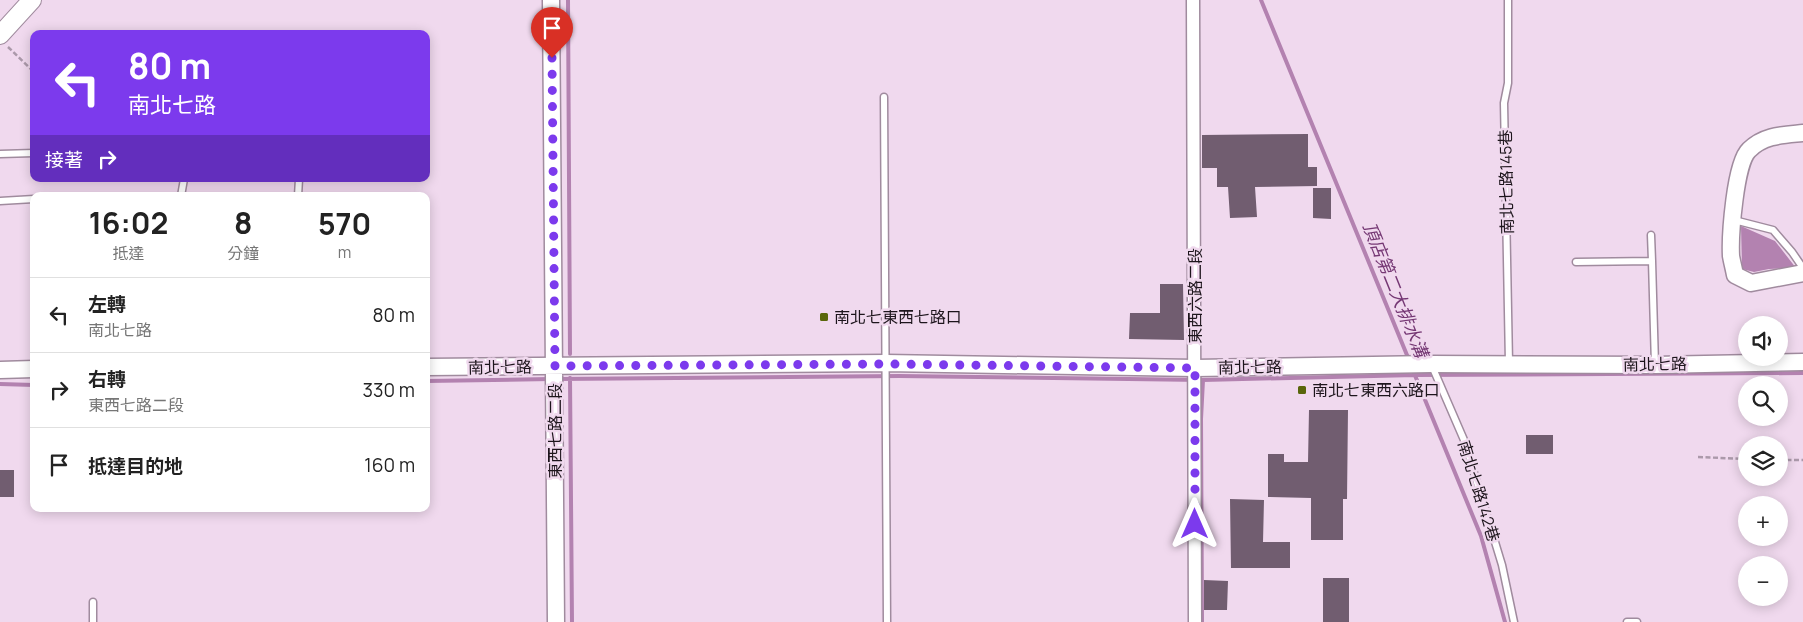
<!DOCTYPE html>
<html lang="zh-TW">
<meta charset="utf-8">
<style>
:root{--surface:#fff;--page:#f2f2f2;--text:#222;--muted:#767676;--line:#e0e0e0}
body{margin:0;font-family:Manrope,"Noto Sans TC",sans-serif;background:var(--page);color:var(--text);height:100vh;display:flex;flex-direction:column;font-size:19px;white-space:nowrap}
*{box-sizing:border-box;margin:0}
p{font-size:16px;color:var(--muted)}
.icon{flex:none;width:28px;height:28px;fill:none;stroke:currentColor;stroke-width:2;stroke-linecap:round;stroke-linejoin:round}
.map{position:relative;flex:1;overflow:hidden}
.details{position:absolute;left:30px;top:192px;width:400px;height:320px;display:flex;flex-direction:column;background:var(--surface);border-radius:10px;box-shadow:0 2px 12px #0003}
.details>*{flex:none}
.banner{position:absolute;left:30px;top:30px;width:400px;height:152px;border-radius:10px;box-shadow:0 2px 12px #0003;background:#7c3aed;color:#fff;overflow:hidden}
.controls{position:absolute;left:1738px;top:316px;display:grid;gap:10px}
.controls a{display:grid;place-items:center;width:50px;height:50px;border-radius:50%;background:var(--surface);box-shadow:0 2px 12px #0003;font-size:25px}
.pin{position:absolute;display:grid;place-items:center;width:42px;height:42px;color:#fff;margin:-51px -21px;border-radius:50% 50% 50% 0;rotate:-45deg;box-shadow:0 0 5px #0007}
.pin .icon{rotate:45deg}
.me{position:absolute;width:55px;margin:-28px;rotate:0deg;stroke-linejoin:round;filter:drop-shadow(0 0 4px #0008)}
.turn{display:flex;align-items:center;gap:18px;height:105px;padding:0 15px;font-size:22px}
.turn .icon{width:65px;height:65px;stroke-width:2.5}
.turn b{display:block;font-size:35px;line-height:42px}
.then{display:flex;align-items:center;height:48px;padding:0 15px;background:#0003;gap:10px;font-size:19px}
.eta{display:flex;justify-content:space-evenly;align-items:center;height:85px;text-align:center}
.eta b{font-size:30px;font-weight:700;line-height:35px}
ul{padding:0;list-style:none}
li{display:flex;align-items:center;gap:15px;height:75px;padding:0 15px;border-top:1px solid var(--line)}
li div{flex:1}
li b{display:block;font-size:19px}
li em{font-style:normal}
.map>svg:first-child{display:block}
</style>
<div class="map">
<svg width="1803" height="622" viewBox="0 0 1803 622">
<rect width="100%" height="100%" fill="#f0d9ee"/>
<path fill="#b382b0" d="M1741 226 1775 241 1796 268 1769 269 1754 272 1742 269Z"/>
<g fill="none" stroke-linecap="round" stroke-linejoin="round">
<path stroke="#b382b0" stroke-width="4" d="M568 0 570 354
M1261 0 1409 360
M1414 373 1481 536 1505 622
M570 378 572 622
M558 379 899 376 1203 380 1415 375 1803 373
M426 381 551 379
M0 384 34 385
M1202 622 1201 419 1203 380"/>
</g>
<path fill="#715d70" d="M1308 134V167H1317V186L1255 187 1257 217 1230 218 1228 187H1217V168H1202V135Z
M1313 188H1331V219L1313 218Z
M1160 284H1183L1184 340 1129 339 1130 313H1160Z
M1309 410H1348L1347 499H1343V540H1311V498L1268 497V454H1284V462H1308Z
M1526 435H1553V454H1526Z
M0 470H14V497H0Z
M1230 499 1264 500 1263 542H1290V568H1231Z
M1323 578H1349V622H1323Z
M1204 580 1228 581 1227 610H1204Z"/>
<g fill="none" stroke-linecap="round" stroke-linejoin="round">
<g stroke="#a08b9e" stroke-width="9">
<path id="service" d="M1508 0V83L1504 103 1509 363
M884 97 887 622
M0 154 34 153
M181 196 184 179
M298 196 299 179
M0 201 34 199
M1734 220 1773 230 1792 252 1803 268
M1651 235 1652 261
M1576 262 1652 261 1655 365
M1432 366 1464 440 1502 565 1514 622
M93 602V622
M1627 622H1637"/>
</g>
<g stroke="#a08b9e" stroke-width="15">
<path id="minor" d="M1193 0 1195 622"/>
</g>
<g stroke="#a08b9e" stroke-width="19">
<path id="tertiary" d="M551 0 556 622
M1803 133C1783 135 1764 135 1749 150 1735 163 1730 236 1731 256 1732 262 1734 269 1735 275L1751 283 1803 273
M426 367 886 363 1195 368 1431 364 1655 365 1803 362
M0 370 34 369"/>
</g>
<g stroke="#a08b9e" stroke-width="20">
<path id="secondary" d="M0 35 32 0"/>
</g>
<path stroke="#ab99aa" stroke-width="2.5" stroke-dasharray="5 2.5" stroke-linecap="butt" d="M8 47 34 72
M1698 457 1746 459
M1779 460H1803"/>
<use href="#service" stroke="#fff" stroke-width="6"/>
<use href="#minor" stroke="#fff" stroke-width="12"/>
<use href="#tertiary" stroke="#fff" stroke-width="16"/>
<use href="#secondary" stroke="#fff" stroke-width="18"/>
</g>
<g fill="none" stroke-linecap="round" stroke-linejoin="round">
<path stroke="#7c3aed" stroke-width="9" stroke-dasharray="0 16.2" d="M552 58 555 366 886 364 1195 368V524"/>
</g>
<g fill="#59660b" stroke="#f0d9ee" stroke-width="2">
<rect x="819" y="312" width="10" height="10" rx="2.5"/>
<rect x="1297" y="385" width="10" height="10" rx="2.5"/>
</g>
<g text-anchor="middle" stroke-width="5" stroke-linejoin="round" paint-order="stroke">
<g font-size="16" fill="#1d151c" stroke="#f0d9ee">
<text transform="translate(1506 182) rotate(-91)" y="6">南北七路145巷</text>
<text transform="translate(1195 296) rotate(-90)" y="6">東西六路二段</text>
<text transform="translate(1655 364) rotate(-1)" y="6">南北七路</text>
<text transform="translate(500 367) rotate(-1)" y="6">南北七路</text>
<text transform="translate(1250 367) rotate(-1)" y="6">南北七路</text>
<text transform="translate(555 431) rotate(-90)" y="6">東西七路二段</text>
<text transform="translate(1479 491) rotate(73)" y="6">南北七路142巷</text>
</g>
<g font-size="16" fill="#1d151c" stroke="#f0d9ee" text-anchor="start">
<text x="834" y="323">南北七東西七路口</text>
<text x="1312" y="396">南北七東西六路口</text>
</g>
<g font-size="18" font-style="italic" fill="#753874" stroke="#f0d9ee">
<text transform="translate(1395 290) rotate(68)" y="6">頂店第二大排水溝</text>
</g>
</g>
</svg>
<div class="controls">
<a><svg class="icon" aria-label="sound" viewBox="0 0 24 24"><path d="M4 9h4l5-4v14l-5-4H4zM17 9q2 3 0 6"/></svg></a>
<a><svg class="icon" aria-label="search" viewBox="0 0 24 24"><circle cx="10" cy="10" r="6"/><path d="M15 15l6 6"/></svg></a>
<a><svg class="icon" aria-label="layers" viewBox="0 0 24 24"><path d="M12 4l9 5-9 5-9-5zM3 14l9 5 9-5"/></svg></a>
<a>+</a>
<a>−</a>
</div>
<div class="pin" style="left:552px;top:58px;background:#d93025"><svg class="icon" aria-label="arrive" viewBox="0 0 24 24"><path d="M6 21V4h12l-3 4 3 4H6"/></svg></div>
<svg class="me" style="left:1195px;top:524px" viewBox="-20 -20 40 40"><path d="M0-17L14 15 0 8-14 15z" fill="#7c3aed" stroke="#fff" stroke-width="4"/></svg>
<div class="banner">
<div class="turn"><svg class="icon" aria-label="left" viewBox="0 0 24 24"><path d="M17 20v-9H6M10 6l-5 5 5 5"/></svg><div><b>80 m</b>南北七路</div></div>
<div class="then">接著<svg class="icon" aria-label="right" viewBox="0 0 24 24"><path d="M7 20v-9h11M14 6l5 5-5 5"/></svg></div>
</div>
<section class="details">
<div class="eta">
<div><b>16:02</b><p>抵達</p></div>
<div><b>8</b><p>分鐘</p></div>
<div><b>570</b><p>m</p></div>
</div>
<ul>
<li><svg class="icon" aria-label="left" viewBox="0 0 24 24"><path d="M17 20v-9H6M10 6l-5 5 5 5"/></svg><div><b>左轉</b><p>南北七路</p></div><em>80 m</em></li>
<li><svg class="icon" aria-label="right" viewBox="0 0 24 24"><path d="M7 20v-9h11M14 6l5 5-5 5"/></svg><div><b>右轉</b><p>東西七路二段</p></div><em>330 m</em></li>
<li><svg class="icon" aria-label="arrive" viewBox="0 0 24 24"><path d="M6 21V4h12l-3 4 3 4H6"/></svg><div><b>抵達目的地</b></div><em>160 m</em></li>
</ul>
</section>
</div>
